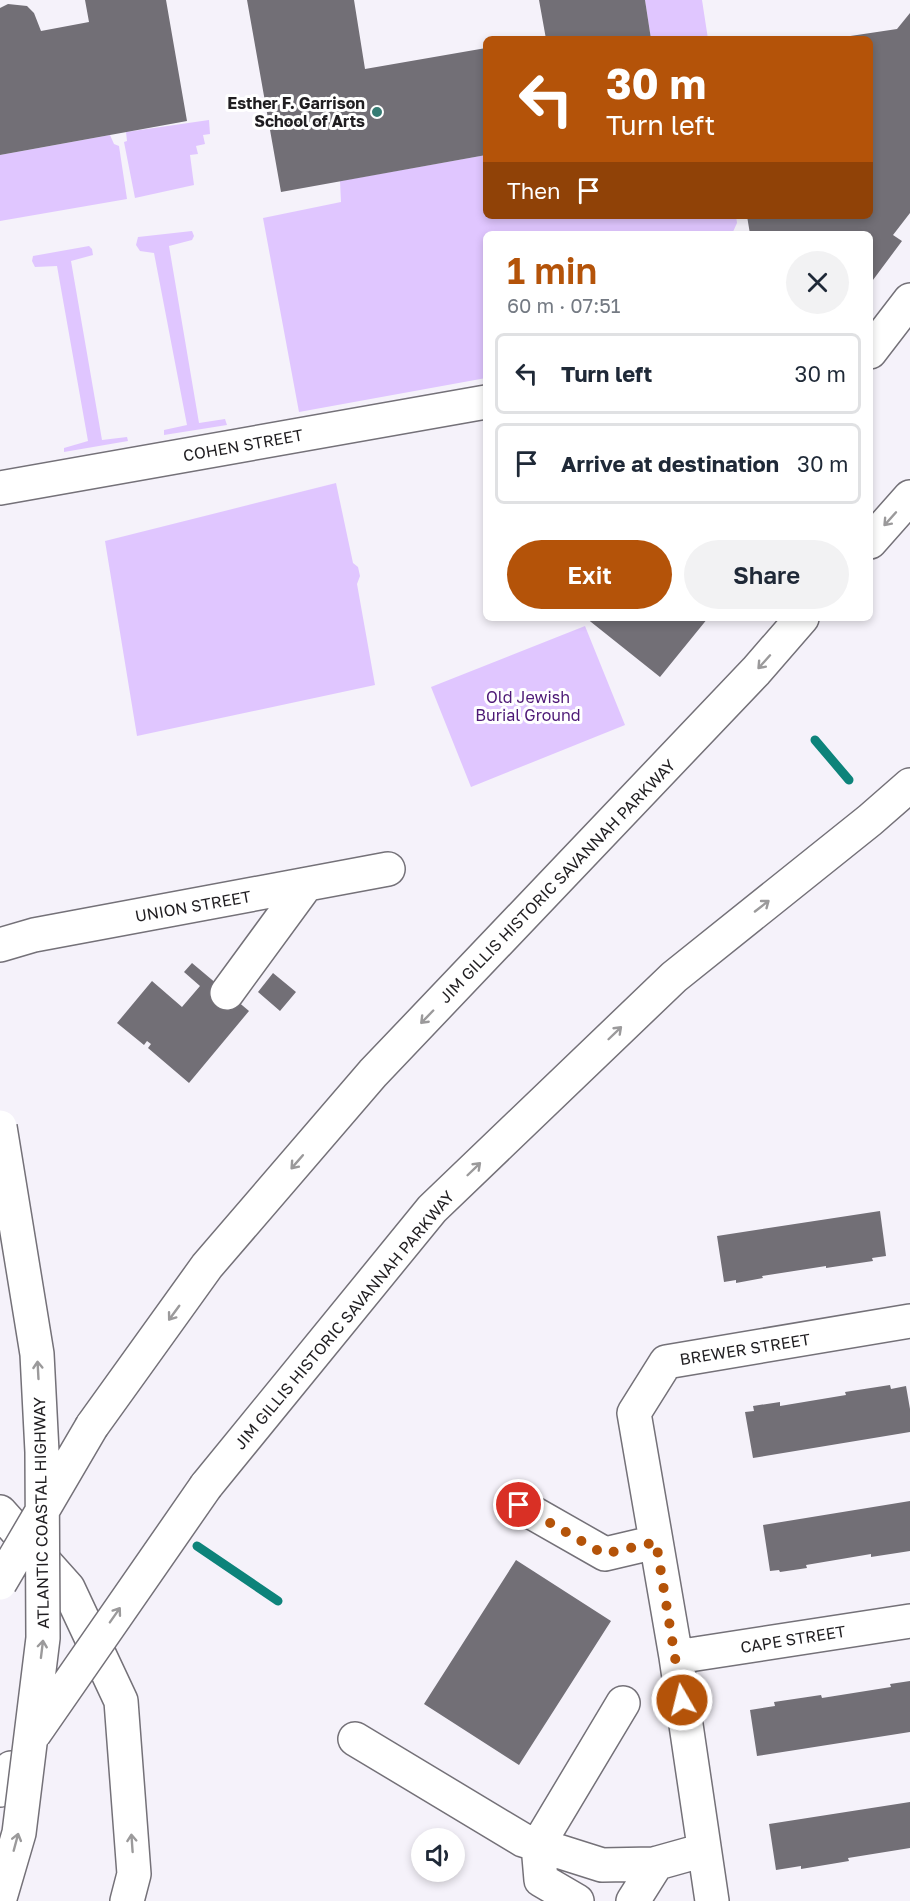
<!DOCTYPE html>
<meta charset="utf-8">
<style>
:root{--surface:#fff;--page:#f2f2f3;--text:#1f2937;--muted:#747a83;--line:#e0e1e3;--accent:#b45309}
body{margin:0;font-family:"Golos Text",sans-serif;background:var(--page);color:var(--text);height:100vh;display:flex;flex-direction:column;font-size:22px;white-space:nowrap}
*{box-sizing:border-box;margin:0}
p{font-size:20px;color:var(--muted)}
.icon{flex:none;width:33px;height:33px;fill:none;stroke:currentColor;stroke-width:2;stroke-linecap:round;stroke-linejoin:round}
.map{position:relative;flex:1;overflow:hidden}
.details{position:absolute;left:483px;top:231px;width:390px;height:390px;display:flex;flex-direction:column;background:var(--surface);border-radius:9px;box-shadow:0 3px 9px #0003}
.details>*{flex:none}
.guide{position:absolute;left:483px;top:36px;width:390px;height:183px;border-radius:9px;box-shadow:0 3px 9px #0003;background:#b45309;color:#fff;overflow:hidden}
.fabs{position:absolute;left:411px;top:1828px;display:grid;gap:12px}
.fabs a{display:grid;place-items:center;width:54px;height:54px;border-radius:50%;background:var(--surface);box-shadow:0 3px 9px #0003;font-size:30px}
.pin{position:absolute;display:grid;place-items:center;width:51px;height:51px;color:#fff;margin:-26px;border:3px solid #fff;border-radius:50%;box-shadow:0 2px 6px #0007}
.me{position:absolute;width:66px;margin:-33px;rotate:352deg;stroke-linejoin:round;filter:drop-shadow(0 0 4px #0008)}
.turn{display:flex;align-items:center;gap:21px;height:126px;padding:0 24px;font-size:27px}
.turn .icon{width:78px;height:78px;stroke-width:2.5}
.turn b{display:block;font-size:42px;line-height:51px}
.then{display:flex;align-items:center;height:57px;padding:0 24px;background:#0003;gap:12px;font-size:22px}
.round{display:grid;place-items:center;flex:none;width:63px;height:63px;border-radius:32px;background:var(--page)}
.headline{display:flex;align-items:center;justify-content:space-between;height:102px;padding:0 24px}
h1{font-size:36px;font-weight:600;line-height:45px;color:var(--accent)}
.button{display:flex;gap:12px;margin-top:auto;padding:12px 24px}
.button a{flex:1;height:69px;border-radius:36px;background:var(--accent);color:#fff;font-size:24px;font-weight:600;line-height:69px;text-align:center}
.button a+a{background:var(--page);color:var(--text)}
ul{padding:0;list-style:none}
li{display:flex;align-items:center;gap:18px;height:81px;margin:0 12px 9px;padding:0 12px;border:3px solid var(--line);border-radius:9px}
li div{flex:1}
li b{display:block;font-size:22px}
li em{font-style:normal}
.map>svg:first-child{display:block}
</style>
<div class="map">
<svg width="910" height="1901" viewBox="0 0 910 1901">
<rect width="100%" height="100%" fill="#f5f2fa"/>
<path fill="#e0c6ff" d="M645 0H702L708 39H651Z
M209 120 210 134 203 135 205 144 196 146 198 154 190 155 194 185 135 198 124 142 127 141 126 132Z
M110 135 114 144 119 146 127 199 0 221V155Z
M486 155V216H736L737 223 732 234H486V378L299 412 263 218 341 202 340 181Z
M192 231 194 236 192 240 169 246 199 423 225 419 227 425 164 435V430L187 425 154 253 140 251 136 245 138 237Z
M89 246 92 249 93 255 71 261 102 440 127 437 128 441 64 452V448L88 441 57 266 35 267 32 261 33 256Z
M336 483 353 563 358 567 360 576 357 584 375 685 137 736 105 541Z
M585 626 625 725 471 787 431 687Z"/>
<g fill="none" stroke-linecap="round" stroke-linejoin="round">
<path stroke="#0d837a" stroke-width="9" d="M815 740 849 780
M197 1546 278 1601"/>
</g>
<path fill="#726f76" d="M85 0H166L187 121 0 155V8L8 4 27 6 34 13 41 31 89 22Z
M247 0H354L365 69 486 48V155L281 192Z
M539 0H645L651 39H546Z
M910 13V213L893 235 902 241 870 284V234H750L747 216H870V39H837V38L897 29Z
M586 618H708L660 677Z
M192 963 249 1011 189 1083 148 1048 151 1044 147 1041 144 1045 117 1023 152 981 182 1007 200 986 184 972Z
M273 973 296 992 280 1011 258 992Z
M880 1211 886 1256 872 1258 873 1261 826 1268V1266L762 1276 763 1278 736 1283V1280L724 1282 717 1236Z
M890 1385 891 1389 906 1386 910 1409V1432L753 1458 745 1412 754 1411 753 1406 780 1402V1406L846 1395 845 1392Z
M910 1501V1551L871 1557V1554L806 1565 807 1568 780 1572 779 1570 770 1571 763 1525Z
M516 1560 611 1621 519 1765 424 1704Z
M910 1681V1732L757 1756 750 1710 775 1706 774 1702 821 1695 822 1698 891 1687 890 1684Z
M910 1802V1848L848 1858 849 1861 801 1869V1866L776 1870 769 1824Z"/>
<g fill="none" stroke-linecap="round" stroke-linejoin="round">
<g stroke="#747178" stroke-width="36">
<path id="minor" d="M870 352 910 300
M0 488 486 402
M0 945 34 935 388 869
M227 993 306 885
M519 1505 605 1554 656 1542
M676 1657 910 1621
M355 1739 523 1840 602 1865 654 1864 704 1850
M577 1901 541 1880 538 1845 623 1703
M633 1901 657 1863
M712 1901 676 1657 634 1413 666 1362 910 1321"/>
</g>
<g stroke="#747178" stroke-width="36">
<path id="major" d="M0 1512 68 1588 121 1701 134 1874 127 1901"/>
</g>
<g stroke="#747178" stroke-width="36">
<path id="highway" d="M870 542 910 497
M92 1426 207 1266 373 1073 756 671 802 618
M206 1486 432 1209 674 977 870 820 910 785
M0 1790 11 1768"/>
</g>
<use href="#minor" stroke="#fff" stroke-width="33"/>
<use href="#major" stroke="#fff" stroke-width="33"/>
<use href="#highway" stroke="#fff" stroke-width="33"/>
<g stroke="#747178" stroke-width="36" stroke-linecap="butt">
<path id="highway-bridge" d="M0 1127 37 1354 42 1452 43 1638 19 1833 0 1898
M0 1583 92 1426
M34 1734 206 1486"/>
</g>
<use href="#highway-bridge" stroke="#fff" stroke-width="33"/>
</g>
<defs><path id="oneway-shaft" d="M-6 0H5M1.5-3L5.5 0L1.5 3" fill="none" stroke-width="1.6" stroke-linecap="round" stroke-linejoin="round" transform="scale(1.5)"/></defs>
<g stroke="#9b9a9b">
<use href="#oneway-shaft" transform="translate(890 519) rotate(132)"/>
<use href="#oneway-shaft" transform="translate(764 662) rotate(132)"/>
<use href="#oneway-shaft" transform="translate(762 906) rotate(-38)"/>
<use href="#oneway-shaft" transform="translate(427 1017) rotate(134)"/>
<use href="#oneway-shaft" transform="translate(615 1033) rotate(-44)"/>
<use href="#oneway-shaft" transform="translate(297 1162) rotate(131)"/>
<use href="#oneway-shaft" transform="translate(474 1169) rotate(-44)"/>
<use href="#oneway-shaft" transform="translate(174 1313) rotate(126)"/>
<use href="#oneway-shaft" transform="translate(38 1370) rotate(-93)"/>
<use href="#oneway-shaft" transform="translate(115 1615) rotate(-55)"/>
<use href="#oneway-shaft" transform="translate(42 1649) rotate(-83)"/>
<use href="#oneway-shaft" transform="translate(16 1842) rotate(-75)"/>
<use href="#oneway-shaft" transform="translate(132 1843) rotate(-94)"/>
</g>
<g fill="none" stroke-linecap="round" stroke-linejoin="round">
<path stroke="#b45309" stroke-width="10" stroke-dasharray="0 18" d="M519 1505 604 1554 656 1542 682 1700"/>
</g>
<circle fill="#367c74" stroke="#fff" stroke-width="2" cx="377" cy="112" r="6"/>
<g text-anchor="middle" stroke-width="6" stroke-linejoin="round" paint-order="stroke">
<g font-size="16" font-weight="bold" fill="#201e21" stroke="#fff" text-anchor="end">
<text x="365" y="109">Esther F. Garrison<tspan x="365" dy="18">School of Arts</tspan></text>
</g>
<g font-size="16" fill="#201e21" stroke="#fff">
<text transform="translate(243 445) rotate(-10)" y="6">COHEN STREET</text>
<text transform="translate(557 881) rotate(-46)" y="6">JIM GILLIS HISTORIC SAVANNAH PARKWAY</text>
<text transform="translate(193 906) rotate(-10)" y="6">UNION STREET</text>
<text transform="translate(344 1320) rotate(-50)" y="6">JIM GILLIS HISTORIC SAVANNAH PARKWAY</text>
<text transform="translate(745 1349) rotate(-9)" y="6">BREWER STREET</text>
<text transform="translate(41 1513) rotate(-91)" y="6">ATLANTIC COASTAL HIGHWAY</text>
<text transform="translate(793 1639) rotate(-9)" y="6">CAPE STREET</text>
</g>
<g font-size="16" fill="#4d1976" stroke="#fff">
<text x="528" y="703">Old Jewish<tspan x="528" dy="18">Burial Ground</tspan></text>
</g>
</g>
</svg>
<div class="fabs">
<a><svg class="icon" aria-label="sound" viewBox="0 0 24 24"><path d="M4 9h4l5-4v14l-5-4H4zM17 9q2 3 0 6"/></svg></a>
</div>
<div class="pin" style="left:519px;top:1505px;background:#d93025"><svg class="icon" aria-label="arrive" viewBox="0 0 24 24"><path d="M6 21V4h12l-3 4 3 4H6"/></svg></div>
<svg class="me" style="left:682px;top:1700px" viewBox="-20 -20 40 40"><circle r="17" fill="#b45309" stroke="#fff" stroke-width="3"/><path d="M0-11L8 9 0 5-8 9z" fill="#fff"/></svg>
<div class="guide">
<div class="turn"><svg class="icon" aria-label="left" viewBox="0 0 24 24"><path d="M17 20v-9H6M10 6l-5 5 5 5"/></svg><div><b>30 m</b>Turn left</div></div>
<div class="then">Then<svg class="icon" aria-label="arrive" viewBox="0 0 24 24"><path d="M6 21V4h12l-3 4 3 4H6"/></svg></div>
</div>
<section class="details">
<div class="headline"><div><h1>1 min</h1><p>60 m · 07:51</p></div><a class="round"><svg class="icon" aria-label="close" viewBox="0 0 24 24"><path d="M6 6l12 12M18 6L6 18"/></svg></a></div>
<ul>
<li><svg class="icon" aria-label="left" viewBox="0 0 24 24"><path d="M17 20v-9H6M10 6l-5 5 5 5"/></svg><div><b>Turn left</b></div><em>30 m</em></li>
<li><svg class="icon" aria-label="arrive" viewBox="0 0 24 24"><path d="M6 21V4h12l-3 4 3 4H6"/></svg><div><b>Arrive at destination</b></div><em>30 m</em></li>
</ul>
<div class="button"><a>Exit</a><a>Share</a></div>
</section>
</div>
